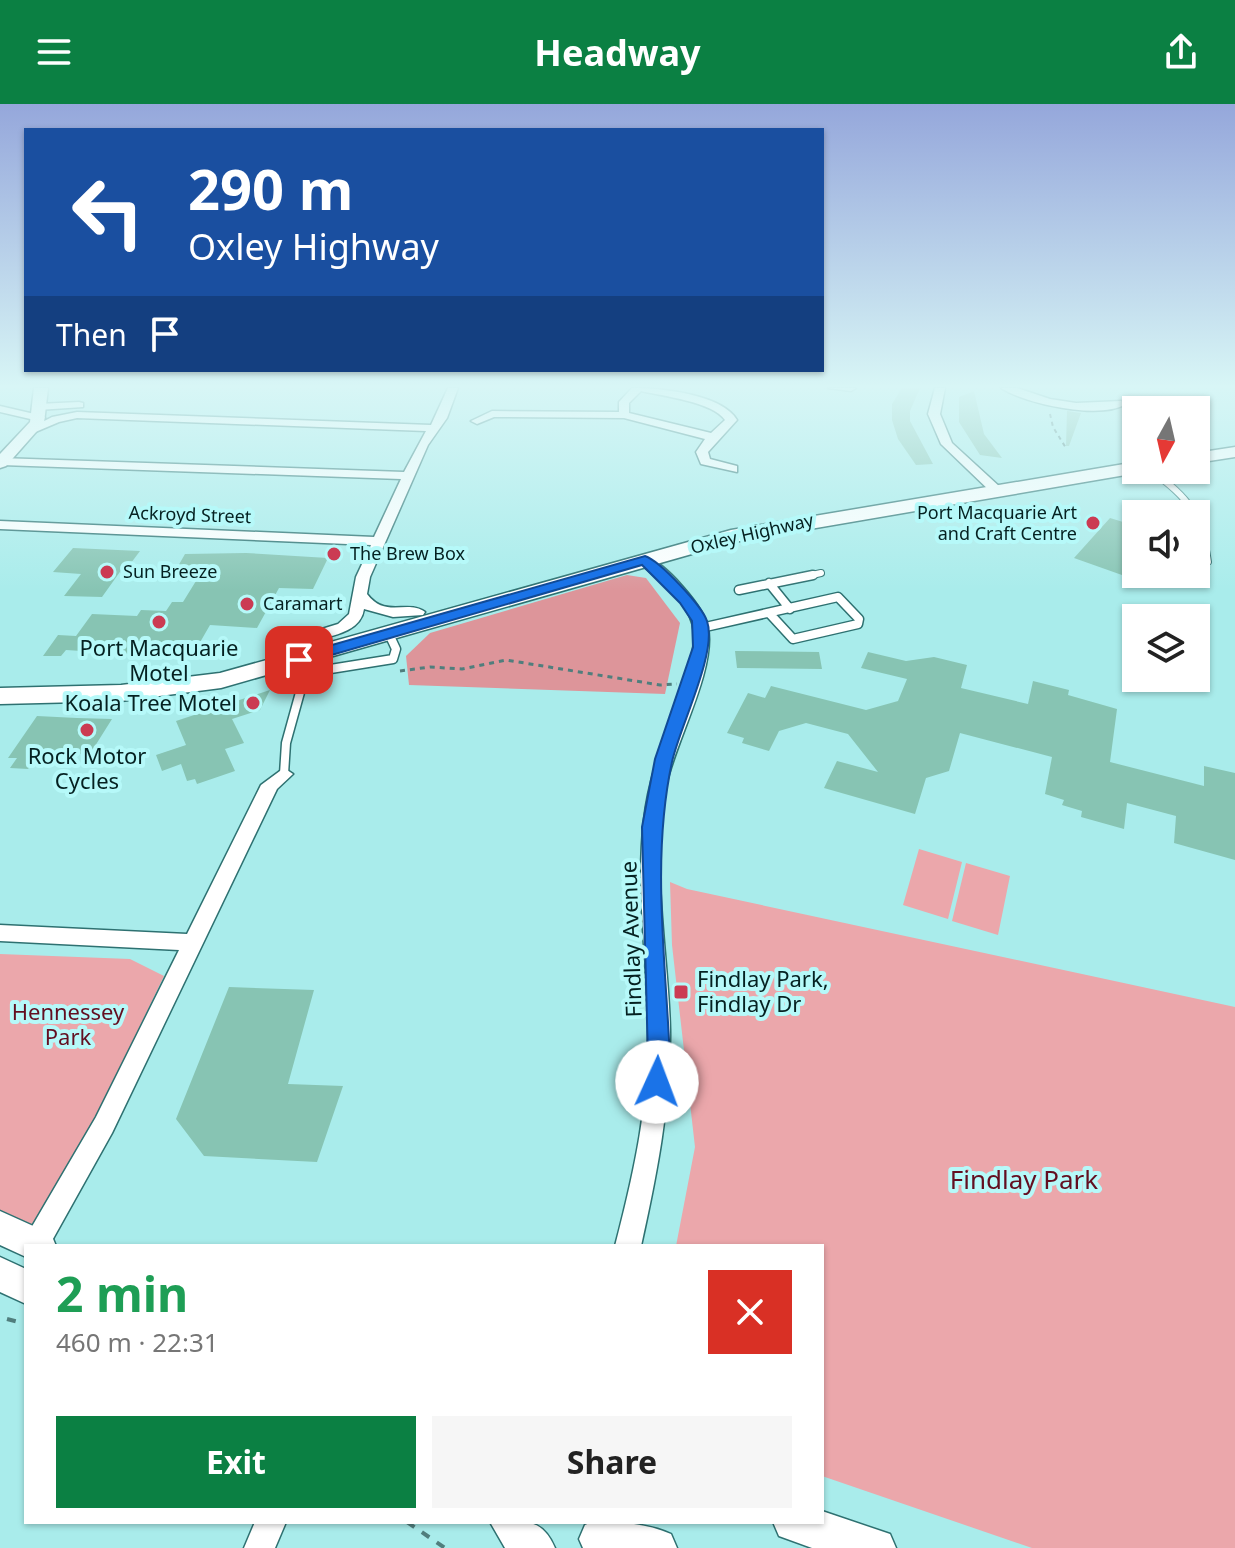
<!DOCTYPE html>
<meta charset="utf-8">
<style>
:root{--surface:#fff;--page:#f6f6f6;--text:#222;--muted:#767676;--accent:#0b8043}
body{margin:0;font-family:"Noto Sans",sans-serif;background:var(--page);color:var(--text);height:100vh;display:flex;flex-direction:column;font-size:30px;white-space:nowrap}
*{box-sizing:border-box;margin:0}
p{font-size:26px;color:var(--muted)}
.icon{flex:none;width:44px;height:44px;fill:none;stroke:currentColor;stroke-width:2;stroke-linecap:round;stroke-linejoin:round}
.map{position:relative;flex:1;overflow:hidden}
.details{position:absolute;left:24px;top:1140px;width:800px;height:280px;display:flex;flex-direction:column;background:var(--surface);border-radius:0px;box-shadow:0 2px 6px #0004}
.details>*{flex:none}
.top-card{position:absolute;left:24px;top:24px;width:800px;height:244px;border-radius:0px;box-shadow:0 2px 6px #0004;background:#1a4fa0;color:#fff;overflow:hidden}
.needle{width:52px;rotate:188deg}
.tools{position:absolute;left:1122px;top:292px;display:grid;gap:16px}
.tools a{display:grid;place-items:center;width:88px;height:88px;border-radius:0px;background:var(--surface);box-shadow:0 2px 6px #0004;font-size:40px}
.pin{position:absolute;display:grid;place-items:center;width:68px;height:68px;color:#fff;margin:-34px;border-radius:16px;box-shadow:0 4px 12px #0006}
.me{position:absolute;width:88px;margin:-44px;rotate:2deg;stroke-linejoin:round;filter:drop-shadow(0 0 6px #0008)}
.turn{display:flex;align-items:center;gap:28px;height:168px;padding:0 32px;font-size:36px}
.turn .icon{width:104px;height:104px;stroke-width:2.5}
.turn b{display:block;font-size:56px;line-height:68px}
.then{display:flex;align-items:center;height:76px;padding:0 32px;background:#0003;gap:16px;font-size:30px}
.round{display:grid;place-items:center;flex:none;width:84px;height:84px;border-radius:0px;background:var(--page)}
.head{display:flex;align-items:center;justify-content:space-between;height:136px;padding:0 32px}
h1{font-size:48px;font-weight:700;line-height:60px;color:#1e9e55}
.button{display:flex;gap:16px;margin-top:auto;padding:16px 32px}
.button a{flex:1;height:92px;border-radius:0px;background:var(--accent);color:#fff;font-size:32px;font-weight:700;line-height:92px;text-align:center}
.button a+a{background:var(--page);color:var(--text)}
header{display:flex;justify-content:space-between;align-items:center;height:104px;padding:0 32px;background:var(--accent);color:#fff;font-size:36px;font-weight:700}
.map>svg:first-child{display:block}
</style>
<header><svg class="icon" aria-label="menu" viewBox="0 0 24 24"><path d="M4 6h16M4 12h16M4 18h16"/></svg>Headway<svg class="icon" aria-label="share" viewBox="0 0 24 24"><path d="M12 15V3M7 8l5-5 5 5M5 13v7h14v-7"/></svg></header>
<div class="map">
<svg width="1235" height="1444" viewBox="0 0 1235 1444">
<rect width="100%" height="100%" fill="#a9eceb"/>
<path fill="#eba7ab" d="M919 745 962 758 948 815 903 801Z
M966 759 1010 772 998 831 952 817Z
M670 778 687 785 1235 903V1444H1032L822 1372V1142H676L695 1043 672 841Z
M0 850 130 855 164 872 62 1085 17 1137 0 1130Z"/>
<path fill="#dd959a" d="M627 471 646 474 680 519 665 590 409 581 406 552 430 529Z"/>
<path fill="#87c4b3" d="M902 284H920L910 307V317L933 360 916 361 898 335 892 316V300Z
M974 287 984 330 1002 354 980 351 959 318V293Z
M1067 307 1081 309 1069 342H1066Z
M1110 414 1136 422V476L1074 454Z
M73 444 140 447 128 463 122 465 102 493 64 492 81 470 53 468Z
M246 449 328 454 313 485 279 484 257 524 210 521 195 547 164 546 161 552 66 546 61 552H43L58 531 76 532 92 510 137 512 141 506 166 507 172 498H183L204 464H177L185 450Z
M735 547 819 548 822 565 737 564Z
M868 548 906 557 934 553 967 561 961 584 1028 600 1033 577 1069 586 1068 591 1117 605 1110 658 1204 682V662L1235 669V756L1174 739 1176 712 1127 699 1124 725 1081 713 1082 707 1062 701 1064 696 1045 690 1052 653 960 629 949 667 926 674 915 710 824 684 837 657 878 668 848 630 806 619 779 627 769 647 742 639 744 634 727 629 748 589 765 594 771 582 866 606 898 597 907 575 861 564Z
M270 586 260 606 232 615 244 639 225 645 235 667 197 680 195 675 187 677 181 660 162 667 156 651 186 641 176 617Z
M37 612 77 614 112 615 90 650 40 648 28 665 10 664 17 654H8Z
M229 883 314 886 288 980 343 982 317 1058 204 1052 176 1015Z"/>
<g fill="none" stroke-linecap="round" stroke-linejoin="round">
<g stroke="#2e7171" stroke-width="8">
<path id="service-far1" d="M1150 366C1189 393 1201 410 1208 458L1196 462
M803 473 821 469"/>
</g>
<g stroke="#2e7171" stroke-width="11">
<path id="service" d="M769 479 790 505
M739 486 813 471
M701 524 838 493 859 515 858 520 793 535 770 510
M284 670 286 639 304 574 318 567 393 555 396 545 389 530"/>
</g>
<g stroke="#2e7171" stroke-width="3">
<path id="minor" d="M448 284H458L447 314 428 341 370 473 367 490C386 515 407 495 425 508L423 511 393 513 364 505C360 533 320 532 299 541 292 544 289 549 282 552L274 547 286 536 338 520 349 510 356 473 371 441 0 425V417L374 433 401 375 2 361 0 354 404 368 426 327 77 314 59 318 33 329 27 326 52 313 77 308 431 321Z
M632 284C660 284 722 290 737 316L708 348 710 355 737 362V368L701 360 696 348 705 335 624 314 494 313 477 320 471 317 492 307 619 308V298ZM641 287C663 292 713 298 725 316L711 329 629 309V299Z
M828 284H856L851 287Z
M935 284H945L940 310 952 339 1000 383V389H992L941 340 928 310Z
M1001 284H1017L1050 295 1076 299 1121 297 1126 300C1100 316 1026 300 1001 284Z
M79 298 83 299V303L38 306 33 303 38 300Z
M0 302 43 312 45 314 39 317 0 308Z
M645 452C665 459 704 502 708 524 716 566 675 638 666 682 650 762 668 845 670 925 671 999 657 1070 641 1142H615C634 1069 650 997 648 921 647 853 636 784 644 716 648 679 660 646 673 611 682 586 695 557 694 529 692 499 660 478 640 459V453Z
M284 664 293 670 277 685 112 1029 49 1142H26V1146L23 1140 27 1131 96 1013 179 846 0 837V821L187 830 261 681Z
M255 1418H286L275 1444H244Z"/>
</g>
<g stroke="#2e7171" stroke-width="3">
<path id="secondary" d="M34 284H48L44 319 6 362 0 364V350L30 318Z
M0 1107 51 1130 56 1142H26V1153L0 1141Z
M0 1153 26 1165V1200L0 1188Z
M822 1407 890 1430 896 1444H812L779 1432 773 1418H822Z
M490 1418C521 1418 541 1411 555 1444H505Z
M592 1418C619 1418 646 1419 671 1430L677 1444H583L579 1435 585 1421Z"/>
</g>
<g stroke="#2e7171" stroke-width="3">
<path id="primary" d="M1235 343V353L1196 359V349Z
M1136 358V366L1143 368 734 438 221 584 121 597 0 600V584L121 581 220 569 731 426Z"/>
</g>
<path stroke="#507e7d" stroke-width="2" stroke-dasharray="4 4" stroke-linecap="butt" d="M1050 310 1053 323 1066 344"/>
<path stroke="#507e7d" stroke-width="3" stroke-dasharray="5 5" stroke-linecap="butt" d="M400 567 430 563 462 565 506 556 660 581 677 580"/>
<path stroke="#507e7d" stroke-width="4" stroke-dasharray="9 9" stroke-linecap="butt" d="M7 1215 26 1220
M407 1418 445 1444"/>
<use href="#service-far1" stroke="#fff" stroke-width="6"/>
<use href="#service" stroke="#fff" stroke-width="8"/>
<use href="#minor" fill="#fff" fill-rule="evenodd"/>
<use href="#secondary" fill="#fff" fill-rule="evenodd"/>
<use href="#primary" fill="#fff" fill-rule="evenodd"/>
</g>
<linearGradient id="sky" x2="0" y2="1"><stop stop-color="#95a7db"/><stop offset="0.58" stop-color="#d8f6f6"/><stop offset="1" stop-color="#d8f6f6" stop-opacity="0"/></linearGradient>
<rect width="1235" height="487" fill="url(#sky)"/>
<path fill="#1a73e8" stroke="#114b97" stroke-width="2" d="M645 452C660 457 702 502 707 517 718 548 679 624 672 658 651 755 666 858 670 956L665 985 657 988 649 985 646 978 648 956 642 723 655 655 693 543 692 517 680 499 642 461 304 559H293L291 556 293 552Z"/>
<g fill="#cb3b53" stroke="#b6f9f9" stroke-width="3">
<circle cx="1093" cy="419" r="8"/>
<circle cx="334" cy="450" r="8"/>
<circle cx="107" cy="468" r="8"/>
<circle cx="247" cy="500" r="8"/>
<circle cx="159" cy="518" r="8"/>
<circle cx="253" cy="599" r="8"/>
<circle cx="87" cy="626" r="8"/>
<rect x="673" y="880" width="16" height="16" rx="4"/>
</g>
<g text-anchor="middle" stroke-width="8" stroke-linejoin="round" paint-order="stroke">
<g font-size="18" fill="#052121" stroke="#b6f9f9" text-anchor="start">
<text x="1077" y="415" text-anchor="end">Port Macquarie Art<tspan x="1077" dy="21">and Craft Centre</tspan></text>
<text x="350" y="456">The Brew Box</text>
<text x="123" y="474">Sun Breeze</text>
<text x="263" y="506">Caramart</text>
</g>
<g font-size="18" fill="#052121" stroke="#b6f9f9">
<text transform="translate(190 411) rotate(2)" y="6">Ackroyd Street</text>
<text transform="translate(752 430) rotate(-13)" y="6">Oxley Highway</text>
</g>
<g font-size="22" fill="#052121" stroke="#b6f9f9">
<text x="159" y="552">Port Macquarie<tspan x="159" dy="25">Motel</tspan></text>
<text x="237" y="607" text-anchor="end">Koala Tree Motel</text>
<text x="87" y="660">Rock Motor<tspan x="87" dy="25">Cycles</tspan></text>
<text x="697" y="883" text-anchor="start">Findlay Park,<tspan x="697" dy="25">Findlay Dr</tspan></text>
</g>
<g font-size="22" fill="#052121" stroke="#b6f9f9">
<text transform="translate(631 835) rotate(-92)" y="8">Findlay Avenue</text>
</g>
<g font-size="22" fill="#630e20" stroke="#b6f9f9">
<text x="68" y="916">Hennessey<tspan x="68" dy="25">Park</tspan></text>
</g>
<g font-size="26" fill="#630e20" stroke="#b6f9f9">
<text x="1024" y="1085">Findlay Park</text>
</g>
</g>
</svg>
<div class="tools">
<a><svg class="needle" viewBox="-14 -14 28 28"><path d="M0-13l5 13h-10z" fill="#e53935"/><path d="M0 13l5-13h-10z" fill="#767676"/></svg></a>
<a><svg class="icon" aria-label="sound" viewBox="0 0 24 24"><path d="M4 9h4l5-4v14l-5-4H4zM17 9q2 3 0 6"/></svg></a>
<a><svg class="icon" aria-label="layers" viewBox="0 0 24 24"><path d="M12 4l9 5-9 5-9-5zM3 14l9 5 9-5"/></svg></a>
</div>
<div class="pin" style="left:299px;top:556px;background:#d93025"><svg class="icon" aria-label="arrive" viewBox="0 0 24 24"><path d="M6 21V4h12l-3 4 3 4H6"/></svg></div>
<svg class="me" style="left:657px;top:978px" viewBox="-20 -20 40 40"><circle r="19" fill="#fff"/><path d="M0-13L10 11 0 6-10 11z" fill="#1a73e8"/></svg>
<div class="top-card">
<div class="turn"><svg class="icon" aria-label="left" viewBox="0 0 24 24"><path d="M17 20v-9H6M10 6l-5 5 5 5"/></svg><div><b>290 m</b>Oxley Highway</div></div>
<div class="then">Then<svg class="icon" aria-label="arrive" viewBox="0 0 24 24"><path d="M6 21V4h12l-3 4 3 4H6"/></svg></div>
</div>
<section class="details">
<div class="head"><div><h1>2 min</h1><p>460 m · 22:31</p></div><a class="round" style="background:#d93025;color:#fff"><svg class="icon" aria-label="close" viewBox="0 0 24 24"><path d="M6 6l12 12M18 6L6 18"/></svg></a></div>
<div class="button"><a>Exit</a><a>Share</a></div>
</section>
</div>
